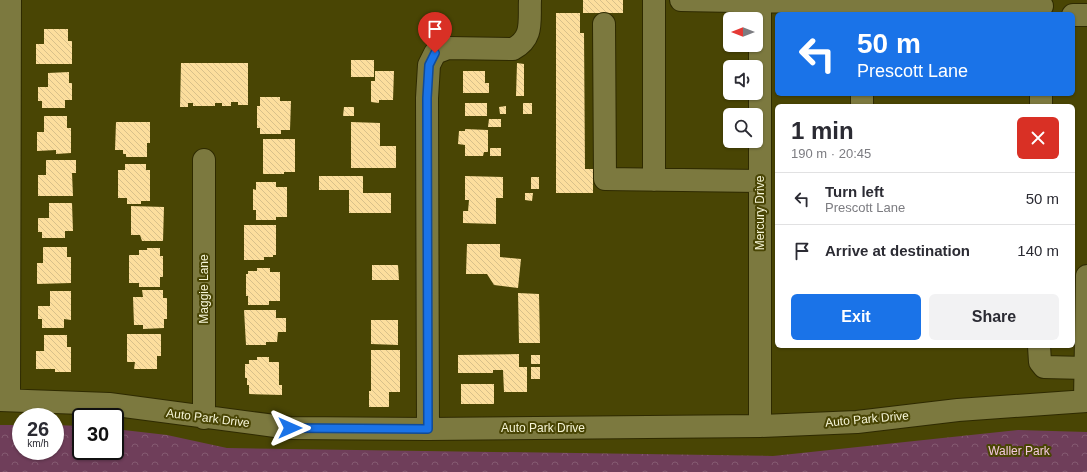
<!DOCTYPE html>
<meta charset="utf-8">
<style>
:root{--surface:#fff;--page:#f2f2f3;--text:#2b2b33;--muted:#7c7c81;--line:#e1e1e2;--accent:#1a73e8}
body{margin:0;font-family:Helvetica,sans-serif;background:var(--page);color:var(--text);height:100vh;display:flex;flex-direction:column;font-size:15px;white-space:nowrap}
*{box-sizing:border-box;margin:0}
p{font-size:13px;color:var(--muted)}
.icon{flex:none;width:22px;height:22px;fill:none;stroke:currentColor;stroke-width:2;stroke-linecap:round;stroke-linejoin:round}
.map{position:relative;flex:1;overflow:hidden}
.side{position:absolute;left:775px;top:104px;width:300px;height:244px;display:flex;flex-direction:column;background:var(--surface);border-radius:6px;box-shadow:0 1px 3px #0004}
.side>*{flex:none}
.banner{position:absolute;left:775px;top:12px;width:300px;height:84px;border-radius:6px;box-shadow:0 1px 3px #0004;background:#1a73e8;color:#fff;overflow:hidden}
.needle{width:26px;rotate:270deg}
.fabs{position:absolute;left:723px;top:12px;display:grid;gap:8px}
.fabs a{display:grid;place-items:center;width:40px;height:40px;border-radius:6px;background:var(--surface);box-shadow:0 1px 3px #0004;font-size:20px}
.speed{position:absolute;left:12px;top:408px;display:flex;gap:8px;font-size:20px;font-weight:700;text-align:center}
.speed>*{display:grid;place-content:center;width:52px;height:52px;border-radius:50%;background:var(--surface);box-shadow:0 1px 3px #0004;line-height:1}
.speed small{font-size:10px;font-weight:400}
.speed .limit{border:2px solid #111;border-radius:6px;background:#fff;color:#111}
.pin{position:absolute;display:grid;place-items:center;width:34px;height:34px;color:#fff;margin:-41px -17px;border-radius:50% 50% 50% 0;rotate:-45deg;box-shadow:0 0 4px #0007}
.pin .icon{rotate:45deg}
.me{position:absolute;width:44px;margin:-22px;rotate:90deg;stroke-linejoin:round;filter:drop-shadow(0 0 3px #0008)}
.turn{display:flex;align-items:center;gap:14px;height:84px;padding:0 16px;font-size:18px}
.turn .icon{width:52px;height:52px;stroke-width:2.5}
.turn b{display:block;font-size:28px;line-height:34px}
.round{display:grid;place-items:center;flex:none;width:42px;height:42px;border-radius:6px;background:var(--page)}
.head{display:flex;align-items:center;justify-content:space-between;height:68px;padding:0 16px}
h1{font-size:24px;font-weight:800;line-height:30px}
.action{display:flex;gap:8px;margin-top:auto;padding:8px 16px}
.action a{flex:1;height:46px;border-radius:6px;background:var(--accent);color:#fff;font-size:16px;font-weight:800;line-height:46px;text-align:center}
.action a+a{background:var(--page);color:var(--text)}
ul{padding:0;list-style:none}
li{display:flex;align-items:center;gap:12px;height:52px;padding:0 16px;border-top:1px solid var(--line)}
li div{flex:1}
li b{display:block;font-size:15px}
li em{font-style:normal}
.map>svg:first-child{display:block}
</style>
<div class="map">
<svg width="1087" height="472" viewBox="0 0 1087 472">
<defs>
<pattern id="park-crowns" width="20" height="18" patternUnits="userSpaceOnUse"><rect width="20" height="18" fill="#6f3e5a"/><path d="M2 6a3 3 0 1 1 6 0M12 15a3 3 0 1 1 6 0" fill="none" stroke="#845a71"/></pattern>
<pattern id="building-back-hatch" width="6" height="6" patternUnits="userSpaceOnUse"><rect width="6" height="6" fill="#fcde9d"/><path d="M-1 5l2 2M0 0l6 6M5-1l2 2" fill="none" stroke="#d8c08a"/></pattern>
</defs>
<rect width="100%" height="100%" fill="#494504"/>
<path fill="url(#park-crowns)" d="M0 425H21V451H55V425L81 426V451H115V429L167 435 227 448 773 456 1018 430 1087 432V472H0Z"/>
<path fill="url(#building-back-hatch)" d="M583 0H623V13H583Z
M556 13H580V33H584L585 169H593V193H556Z
M44 29H68V41H72V64H36V44H44Z
M351 60H374V77H351Z
M181 63H248V105H238V102H231V106H222V103H215V106H193V103H188V107H180Z
M517 63 524 64V96H516Z
M375 71H394L393 100H379V103L371 102V81H375Z
M463 71H485V83H489V93H463Z
M69 72V83H72V100H65V108H42V101H38V87H48V73Z
M260 97H280V101H291L290 130H281V134H260V128H257V106H260Z
M465 103H487V116H465Z
M523 103H532V114H523Z
M506 106V114H500L499 107Z
M344 107H354V116H343Z
M44 116H67V128H71V153L56 154V150L37 151V132H44Z
M489 119H501V127H488Z
M116 122H150V143H147V157H126V154H123V150H115Z
M351 122 380 123V146H396V168H351Z
M465 129 488 130V152H484L483 156H465V145L458 144 459 131H465Z
M263 139H295V172H284V174H263Z
M490 148H501V156H490Z
M46 160H76V173H72L73 196H38V175H46Z
M125 164H146V170H150V201H141V204H127V198H118V170H125Z
M319 176H363V193H391V213H349V190H319Z
M465 176 503 177V198H496V224L463 223V211H468L469 200H465Z
M531 177H539V189H531Z
M256 182H276V187H287V217H276V220H256V210H253V189L256 190Z
M525 193H533L532 201 525 200Z
M49 203H72L73 231H65V238H42V232H38V218H49Z
M131 206 164 207 163 241H142L140 235H131Z
M244 225H276V255H273V257H264V260H244Z
M467 244H500V257L521 259 518 288 494 285 487 274H466Z
M43 247H67V257H71V283L37 284V263H43Z
M147 248H160V256H163V277H160V287H139V283H129V255H139V250H147Z
M372 265H398L399 280H372Z
M257 268H270V272H280V301H269V305H248V296H246V274H248V271H257Z
M142 290H163V298H167V319H164V328L143 329V325H134L133 297H143Z
M50 291H71V320L64 319V328H42V319H38V306H50Z
M518 293 539 294 540 343H519Z
M244 310H276V318H286V332H278L277 342H266V345H246Z
M371 320H398V345L371 344Z
M127 334H161V356H157V369H134L135 362H127Z
M44 335H67V347H71V372H55V369H36V351H44Z
M371 350H400V392H389V407H369V391H371Z
M519 354V367H527V392H504L503 370H493V373H458V355Z
M531 355H540V364H531Z
M257 357H269V362H279V385H282V395L249 394V385H247V378H245V364H249V360H257Z
M531 367H540V379H531Z
M461 384H494V404H461Z"/>
<g fill="none" stroke-linecap="round" stroke-linejoin="round">
<g stroke="#2e2a00" stroke-width="24">
<path id="minor" d="M681 0 1042 6
M760 0V426
M1073 15H1087
M604 24 605 179 760 181
M862 106V94
M1041 106V94
M654 180V0
M1039 346 1040 362 1044 367 1086 368
M0 400 109 404 290 428 428 429 760 426 857 422 958 410 1087 401
M9 400 10 0
M1085 401 1087 276
M204 418V160
M428 429 427 98 429 65 435 53 448 48 513 49C534 38 529 21 530 0"/>
</g>
<use href="#minor" stroke="#7c793f" stroke-width="22"/>
</g>
<g fill="none" stroke-linecap="round" stroke-linejoin="round">
<g stroke="#114b97" stroke-width="10">
<path id="route" d="M290 428 428 429 427 98 429 65 435 53"/>
</g>
<use href="#route" stroke="#1a73e8" stroke-width="7"/>
</g>
<g text-anchor="middle" stroke-width="4" stroke-linejoin="round" paint-order="stroke">
<g font-size="12" fill="#f6f5d7" stroke="#494504">
<text transform="translate(760 213) rotate(-90)" y="4">Mercury Drive</text>
<text transform="translate(204 289) rotate(-90)" y="4">Maggie Lane</text>
<text transform="translate(208 418) rotate(7)" y="4">Auto Park Drive</text>
<text transform="translate(867 419) rotate(-5)" y="4">Auto Park Drive</text>
<text x="543" y="432">Auto Park Drive</text>
</g>
<g font-size="12" fill="#f3c8df" stroke="#494504">
<text x="1019" y="455">Waller Park</text>
</g>
</g>
</svg>
<div class="fabs">
<a><svg class="needle" viewBox="-14 -14 28 28"><path d="M0-13l5 13h-10z" fill="#e53935"/><path d="M0 13l5-13h-10z" fill="#7c7c81"/></svg></a>
<a><svg class="icon" aria-label="sound" viewBox="0 0 24 24"><path d="M4 9h4l5-4v14l-5-4H4zM17 9q2 3 0 6"/></svg></a>
<a><svg class="icon" aria-label="search" viewBox="0 0 24 24"><circle cx="10" cy="10" r="6"/><path d="M15 15l6 6"/></svg></a>
</div>
<div class="speed"><div>26<small>km/h</small></div><div class="limit">30</div></div>
<div class="pin" style="left:435px;top:53px;background:#d93025"><svg class="icon" aria-label="arrive" viewBox="0 0 24 24"><path d="M6 21V4h12l-3 4 3 4H6"/></svg></div>
<svg class="me" style="left:290px;top:428px" viewBox="-20 -20 40 40"><path d="M0-17L14 15 0 8-14 15z" fill="#1a73e8" stroke="#fff" stroke-width="4"/></svg>
<div class="banner">
<div class="turn"><svg class="icon" aria-label="left" viewBox="0 0 24 24"><path d="M17 20v-9H6M10 6l-5 5 5 5"/></svg><div><b>50 m</b>Prescott Lane</div></div>
</div>
<section class="side">
<div class="head"><div><h1>1 min</h1><p>190 m · 20:45</p></div><a class="round" style="background:#d93025;color:#fff"><svg class="icon" aria-label="close" viewBox="0 0 24 24"><path d="M6 6l12 12M18 6L6 18"/></svg></a></div>
<ul>
<li><svg class="icon" aria-label="left" viewBox="0 0 24 24"><path d="M17 20v-9H6M10 6l-5 5 5 5"/></svg><div><b>Turn left</b><p>Prescott Lane</p></div><em>50 m</em></li>
<li><svg class="icon" aria-label="arrive" viewBox="0 0 24 24"><path d="M6 21V4h12l-3 4 3 4H6"/></svg><div><b>Arrive at destination</b></div><em>140 m</em></li>
</ul>
<div class="action"><a>Exit</a><a>Share</a></div>
</section>
</div>
